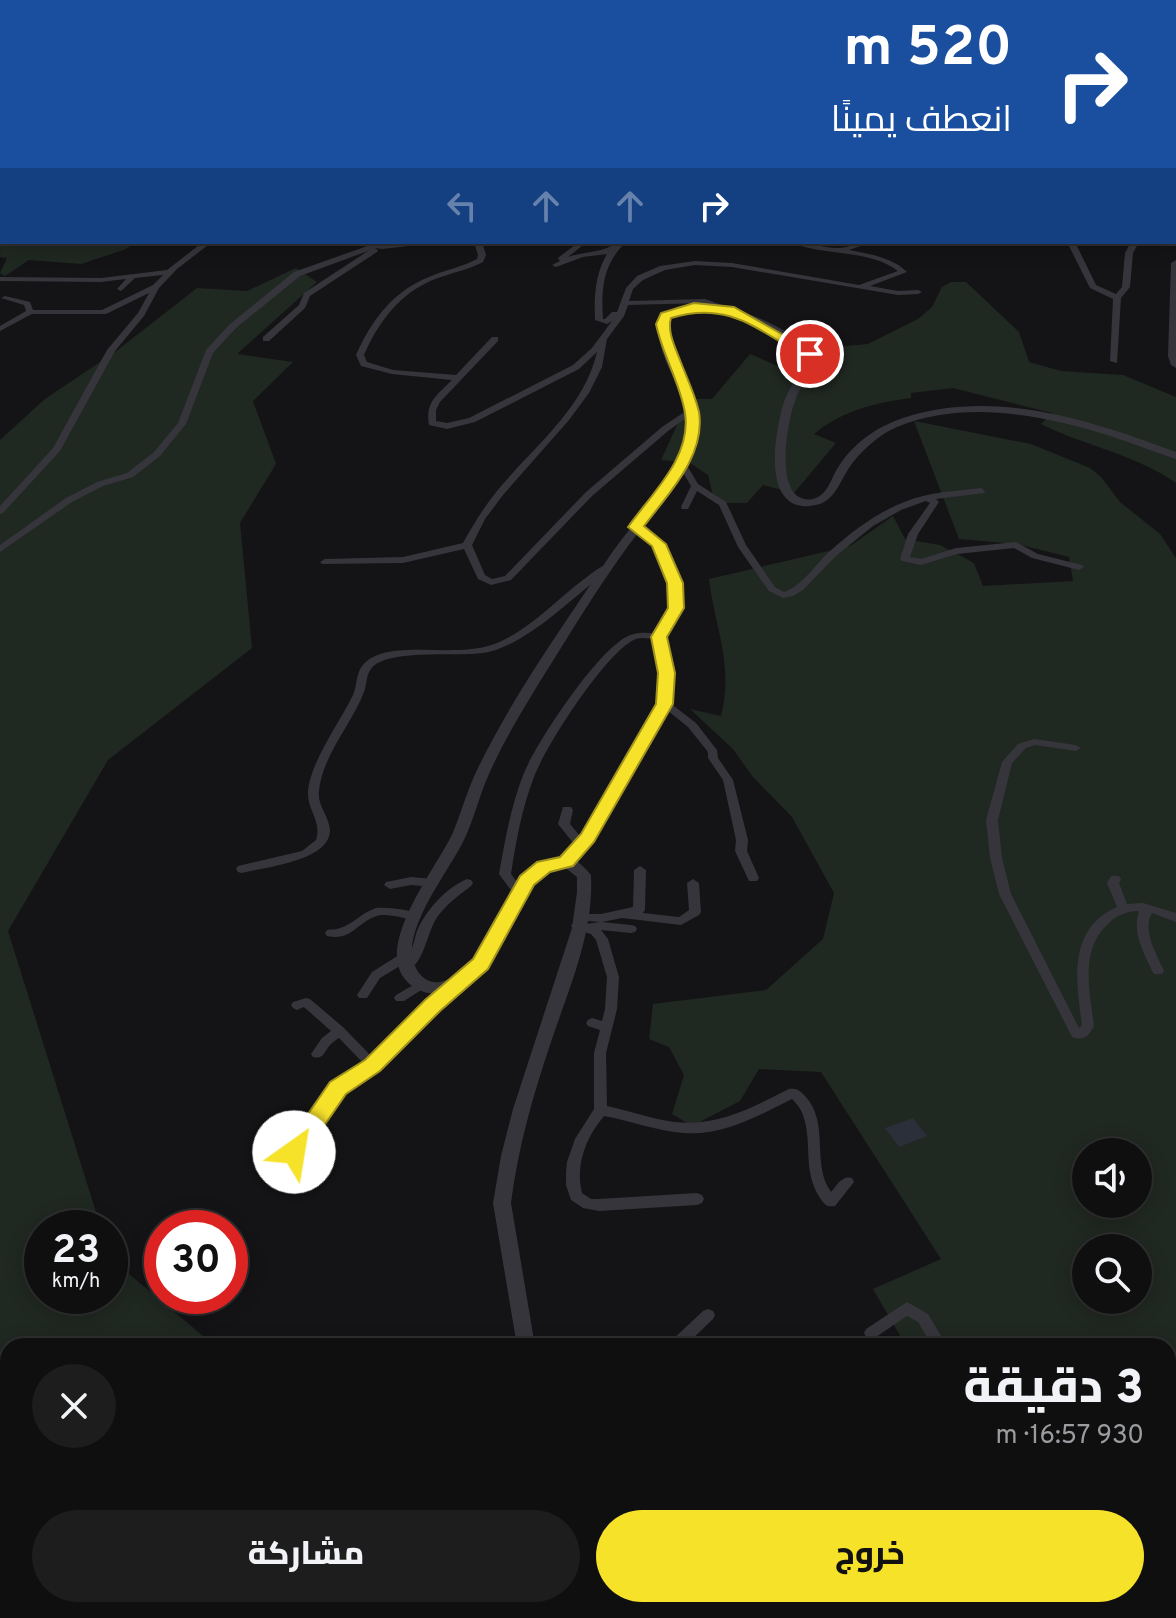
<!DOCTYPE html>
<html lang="ar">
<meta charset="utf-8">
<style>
:root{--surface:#0f0f10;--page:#1d1d1e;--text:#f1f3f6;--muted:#9b9c9f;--line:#2f2f30;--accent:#f7e22a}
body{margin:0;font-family:Overpass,Cairo,sans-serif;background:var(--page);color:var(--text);direction:rtl;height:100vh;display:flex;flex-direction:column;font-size:30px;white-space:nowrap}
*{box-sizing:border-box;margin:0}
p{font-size:26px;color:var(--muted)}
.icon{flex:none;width:44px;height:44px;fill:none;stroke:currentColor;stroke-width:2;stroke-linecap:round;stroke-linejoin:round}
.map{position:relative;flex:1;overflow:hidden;direction:ltr}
.drawer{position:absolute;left:0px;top:1338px;width:1176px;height:280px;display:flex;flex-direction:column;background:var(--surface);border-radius:24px 24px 0 0;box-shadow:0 4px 20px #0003,0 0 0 2px var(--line);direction:rtl}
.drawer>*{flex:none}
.hud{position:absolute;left:0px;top:0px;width:1176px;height:244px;box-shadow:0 4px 20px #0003,0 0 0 2px var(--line);direction:rtl;background:#1a4fa0;color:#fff;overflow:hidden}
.tools{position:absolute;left:1072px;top:1138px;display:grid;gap:16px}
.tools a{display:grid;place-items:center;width:80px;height:80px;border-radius:50%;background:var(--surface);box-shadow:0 4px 20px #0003,0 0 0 2px var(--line);font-size:40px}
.speed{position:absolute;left:24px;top:1210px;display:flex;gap:16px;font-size:40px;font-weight:700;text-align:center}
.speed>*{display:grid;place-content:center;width:104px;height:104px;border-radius:50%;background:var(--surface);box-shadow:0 4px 20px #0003,0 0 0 2px var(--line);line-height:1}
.speed small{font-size:20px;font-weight:400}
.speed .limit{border:12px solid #d22;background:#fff;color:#111}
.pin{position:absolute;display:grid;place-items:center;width:68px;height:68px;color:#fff;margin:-34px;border:4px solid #fff;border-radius:50%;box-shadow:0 2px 8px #0007}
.me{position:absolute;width:88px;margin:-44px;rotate:32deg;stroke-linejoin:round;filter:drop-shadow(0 0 6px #0008)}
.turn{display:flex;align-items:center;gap:28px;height:168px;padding:0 32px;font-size:36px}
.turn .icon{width:104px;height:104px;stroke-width:2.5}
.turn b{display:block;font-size:56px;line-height:68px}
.lanes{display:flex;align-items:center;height:76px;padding:0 32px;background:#0003;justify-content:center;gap:40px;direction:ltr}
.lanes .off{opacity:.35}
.round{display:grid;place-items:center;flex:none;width:84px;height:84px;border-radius:42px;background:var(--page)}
.head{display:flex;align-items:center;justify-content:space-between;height:136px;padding:0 32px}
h1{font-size:48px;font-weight:800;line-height:60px}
.button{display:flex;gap:16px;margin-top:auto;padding:16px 32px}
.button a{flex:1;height:92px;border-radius:48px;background:var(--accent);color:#111;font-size:32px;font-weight:800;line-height:92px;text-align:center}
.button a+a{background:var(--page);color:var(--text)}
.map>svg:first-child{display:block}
</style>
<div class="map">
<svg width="1176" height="1618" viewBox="0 0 1176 1618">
<rect width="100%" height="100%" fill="#141416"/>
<path fill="#202822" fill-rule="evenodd" d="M2 184V242H137L126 249 81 264 29 260 5 276 0 273 7 258 0 257Z
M296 268 317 282 237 354 293 362 253 401 276 464 240 523 252 648 108 760 8 931 101 1228H42V1296H110V1258L215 1346H8V1610H305L306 1618H0V440L45 399 115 352 197 288 247 291Z
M951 282H966L1019 332 1029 362 1061 371 1123 375 1176 397V483C1135 454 1085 446 1041 424L1052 413 953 388 911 393V398C875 403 843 410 814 434L836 443 794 493 763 485 747 503H715L708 475 690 463 661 460 689 399H712L750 354 785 369 823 348 868 344 918 319 932 307 942 287Z
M914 421 1031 444 1090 468 1101 477 1120 502 1160 534 1176 558V1429L1168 1428V1346H906L873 1289 941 1259 821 1072 759 1069 740 1101 692 1126 672 1114 684 1075 669 1047 649 1039 653 1004 766 990 823 939 834 893 792 817 753 777 733 749 690 709 721 716C734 665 715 628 709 579L850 546 893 516 905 539 940 545 974 563 983 586 1073 581 1069 557 1017 544 959 539ZM1086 1152H1138V1204H1086ZM1086 1248H1138V1300H1086Z"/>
<path fill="#2a2f3a" d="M913 1118 927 1136 899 1147 885 1128Z"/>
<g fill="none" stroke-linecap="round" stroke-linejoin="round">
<path fill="#35353b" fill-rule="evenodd" d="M0 0H8L0 3Z
M24 0H32L29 2H21Z
M49 0H71L77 2H55Z
M117 0H123L124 2H118Z
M295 0H303L300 2H292Z
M343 0H349L347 2H341Z
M660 0H666V2H660Z
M834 0H840L839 2H833Z
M983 0H990L988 2H981Z
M1161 0H1167L1166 2H1160Z
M2 11V15L0 16V12Z
M0 77H2V81H0Z
M0 103H2V107H0Z
M1174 118H1176V122H1174Z
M1176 143V156L1174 157V144Z
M0 160H2V167H0Z
M1174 175H1176V187H1174Z
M1174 205H1176V211H1174Z
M203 242H212L177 269 159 288 144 316 115 351 60 451 3 513 0 514V506L53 448 107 350 138 313 149 293 106 314H32L0 331V326L26 311 24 305 1 298 5 296 30 302 33 310H102L153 285 163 275 135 278 121 291 117 289 126 279 101 282 0 281V277L101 278 167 270Z
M366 242H376L383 245 430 242 426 244 382 249 375 248 378 250 377 252 310 296 305 308 269 341H263V337L299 305 304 293 368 251 300 276 236 328 213 353 186 424 160 456 133 477 103 486 72 502 0 552V545L66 498 97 482 127 473 154 452 178 423 206 350 230 324 294 272 370 245Z
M474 242H482L486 255 483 262C468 270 451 273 435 279 400 293 379 321 364 355L367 362 393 370 456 375 492 337H498V341L440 402 436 410V421L447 423 469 418 573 365 592 348 612 321 607 324 595 320C594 297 595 274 607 254L583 257 556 267 552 265 560 261 558 259 559 257 579 242H587L568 257C585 251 604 253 618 242H626C603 264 601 288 603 319H605L612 312H617L626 288 637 276 660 266 695 261 732 263 859 285 898 271C868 248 823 257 790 242 807 242 822 248 838 248 849 248 860 242 872 242L849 250C869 254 892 257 907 272L870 286 898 291 918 290 922 292 918 294 898 295 732 267 695 265 665 270 643 280 633 289 629 301 705 299 733 309 729 311 704 303 628 305 624 316 607 339 602 367 589 393 569 420 503 495 485 519 472 545 485 575 492 579 505 576 586 492 662 427 689 409H695L696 411 668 431 592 496 511 580 491 585 478 579 464 549 403 563 322 564 320 562 325 559 403 557 463 543C473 525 484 507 497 491 532 448 584 409 597 352L579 369 475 422 447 429 429 425C425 402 437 395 452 380L392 374 361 366 356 355C371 321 393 291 429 277 445 270 462 267 477 259L478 255Z
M1067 242H1075L1096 285 1116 294 1122 287 1125 253 1131 242H1139L1133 253 1130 287 1121 298 1117 363 1110 361 1113 299 1090 288Z
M682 461 685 462 698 484 726 502 746 545 775 587 784 592C802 586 816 564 830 551 859 525 893 501 932 494 948 491 965 490 981 488L985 491 984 493 936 499 939 502 918 534 910 557 921 559 956 548 1016 542 1038 554 1082 565 1084 567 1079 570 1032 558 1014 548 957 554 921 565 902 561 900 559 908 534 930 503 926 501 901 510 873 526 836 556 803 590 793 596 783 598 769 591 738 547 719 505 697 491 688 509H682L681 507 691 486 678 464Z
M636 524C646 529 653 536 661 544 688 574 683 604 664 637L672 673 670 703 696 723 717 750 718 758 733 780 748 840 747 851 759 878 757 881H749L735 851 736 840 723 780 708 758V752L688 727 667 710 606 819 586 844 585 848H582L570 864H562L560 861 574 844 558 824 563 807H571L573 810 570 824 580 836 596 817 660 704 662 673 655 639C649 639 642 637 636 639 607 650 545 747 534 777 522 808 516 841 511 874L526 894 520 898 516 897 499 874C505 840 511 805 524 773 538 740 596 653 626 637 635 632 646 632 656 634 682 590 671 559 633 529L631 527Z
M610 562 613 563V567C576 593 528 646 483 653 458 657 386 648 371 669 366 675 367 684 364 692 352 724 322 756 319 791 317 806 330 817 330 831 329 861 265 867 242 873L238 872 236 869 238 866 302 851 316 840C322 822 308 811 308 794 308 765 340 722 353 695 357 686 356 674 362 666 368 658 378 654 388 652 423 646 465 656 497 643 526 631 551 606 575 586 586 578 597 568 610 562Z
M1034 739 1076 745 1081 748 1076 751 1035 745 1026 748 1012 763 998 820 1002 858 1011 894 1079 1028 1082 1025C1076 981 1067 929 1117 907L1107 883 1111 876H1119L1121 879 1119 883 1127 904 1143 903 1176 913V922L1152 913C1142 930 1156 953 1164 971L1162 974H1154L1152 971C1143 951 1132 933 1139 911 1125 911 1115 916 1105 927 1080 953 1090 993 1094 1026 1088 1037 1084 1041 1072 1037L999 894 990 858 986 820 1002 762 1018 744Z
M640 866 646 870 645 910 643 913 679 917 689 910 687 883 693 879 699 883 701 912 699 915 681 925 622 918 602 922 631 925 635 926 637 929 635 932 631 933 601 930 608 939 619 977 617 1009 606 1053 607 1106C630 1111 652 1119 675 1122 718 1127 753 1107 789 1089 798 1088 800 1091 806 1097 825 1119 817 1148 823 1174 824 1180 827 1186 831 1192 837 1185 842 1175 852 1178L854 1182 835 1206C826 1207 825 1205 820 1198 802 1170 813 1144 803 1115 801 1109 797 1104 792 1099 758 1116 723 1136 684 1133 657 1131 631 1121 604 1116 586 1137 575 1165 582 1193L591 1199H599L697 1193 702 1195 704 1199 702 1203 697 1205 599 1211 583 1208 571 1200 566 1185V1173L567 1162 575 1139 594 1109V1053L600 1030 588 1026 586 1023 588 1020 592 1018 602 1021 605 1009 607 977 596 940 591 934 573 929 571 926 573 923 577 922 586 924 600 922 576 920 574 917 576 914H601L633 907 634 870Z
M411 877 433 879 439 883 433 887 411 885 390 889 384 885 386 882Z
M467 879 471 880 473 883 471 886C459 895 447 904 438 916 426 931 424 973 401 970L400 966 380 978 367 998H359L357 995 372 972 399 955 403 954 408 956C413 949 414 940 417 931 426 910 446 888 467 879Z
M376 908C391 907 405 910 419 913L421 916 419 919C405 921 388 911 374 917 355 925 351 941 327 936L325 933 327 930C331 929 336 930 340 928 352 925 361 913 376 908Z
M459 977 463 978 465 981 463 984 376 1068 343 1091 318 1126 285 1184 280 1185 275 1184 273 1180 308 1118 333 1085 364 1064 339 1038C336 1040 333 1042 331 1044 324 1051 324 1060 313 1057L311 1054 322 1038 331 1031 304 1007 297 1010 293 1008 291 1005 293 1002 306 998 310 999 344 1028 372 1057 455 978Z
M422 980 426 981 428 984 426 987 404 1001H396L394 998 396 995Z
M907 1302 928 1314 947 1346H932L918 1322 907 1316 876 1337 871 1339 866 1337 864 1333 866 1329Z
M708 1309 713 1311 715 1315 713 1319 685 1346H668L670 1342 703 1311Z
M1176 1587V1603L1168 1607V1591Z
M724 1610H743L739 1618H720Z
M1130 1610H1155L1153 1616 1148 1618H1123L1125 1612Z"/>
<path fill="#35353b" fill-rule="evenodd" d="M711 0H719V2H711Z
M723 0H731V2H723Z
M1176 260V368L1171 365 1168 356 1171 263Z
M702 303C742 308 785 325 815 354 815 372 802 383 796 398 788 418 776 484 799 497 806 501 815 500 821 495 829 489 832 477 837 469 852 444 876 427 903 418 994 388 1090 420 1176 452V459C1153 452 1130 442 1107 435 1040 414 963 400 897 427 880 434 866 447 854 461 839 479 837 504 810 506 802 507 792 505 787 499 766 481 777 422 785 399 791 384 804 372 805 355 766 327 718 297 670 318 662 361 706 395 696 439 687 481 653 513 628 546 596 590 568 637 539 683 521 713 503 742 489 774 479 796 474 820 463 842 449 871 397 935 416 968 420 977 430 984 440 982 485 971 499 912 520 880 529 867 552 854 568 857 576 858 586 869 591 875 594 933 569 988 551 1042 533 1095 518 1148 511 1203L535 1346H517L493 1203 501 1156 513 1109 572 928 577 892V877L563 866C552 869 540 874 533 884 527 892 523 903 519 911 504 943 485 979 449 991 439 994 429 995 419 990 359 960 439 867 454 830 462 810 468 788 478 768 514 694 563 626 609 557 632 522 666 493 681 453 703 395 645 358 662 314L679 306Z
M550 1610H570L571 1618H551Z"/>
<path fill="#585863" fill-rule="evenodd" d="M310 0H324L326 2H312Z
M1174 59H1176V65H1174Z"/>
</g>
<path fill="#f7e22a" stroke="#a1931b" stroke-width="2" d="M694 303 734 307 817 354 806 357C757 330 729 300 671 318 667 331 675 347 680 360 686 376 695 394 699 412 706 456 668 494 644 526L666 544 683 583 684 608 667 637 675 673 673 704 594 842 573 866 550 872 534 885 488 969 440 1011 380 1071 346 1094 302 1158 294 1161 286 1158 283 1152 286 1146 330 1082 365 1060 425 1000 473 959 520 876 537 862 560 857 581 834 656 704 658 673 651 637 668 608 667 583 652 546 628 527C652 493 692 457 685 413 680 382 662 354 656 324L661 313Z"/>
</svg>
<div class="tools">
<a><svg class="icon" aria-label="sound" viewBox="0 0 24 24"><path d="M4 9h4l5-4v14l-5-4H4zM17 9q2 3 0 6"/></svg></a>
<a><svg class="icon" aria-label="search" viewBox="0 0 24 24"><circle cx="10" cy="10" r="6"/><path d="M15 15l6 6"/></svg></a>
</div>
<div class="speed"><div>23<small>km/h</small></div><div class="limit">30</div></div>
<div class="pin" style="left:810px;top:354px;background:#d93025"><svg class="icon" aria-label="arrive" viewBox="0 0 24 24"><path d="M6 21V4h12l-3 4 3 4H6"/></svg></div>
<svg class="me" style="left:294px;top:1152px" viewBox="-20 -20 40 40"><circle r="19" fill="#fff"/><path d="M0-13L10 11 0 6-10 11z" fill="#f7e22a"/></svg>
<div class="hud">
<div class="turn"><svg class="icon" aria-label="right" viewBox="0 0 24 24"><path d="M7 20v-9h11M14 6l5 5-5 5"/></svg><div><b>520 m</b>انعطف يمينًا</div></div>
<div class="lanes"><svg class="icon off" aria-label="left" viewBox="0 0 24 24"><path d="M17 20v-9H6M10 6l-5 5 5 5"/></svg><svg class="icon off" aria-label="ahead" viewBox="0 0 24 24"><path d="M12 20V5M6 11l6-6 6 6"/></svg><svg class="icon off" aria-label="ahead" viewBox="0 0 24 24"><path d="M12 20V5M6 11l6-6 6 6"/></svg><svg class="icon" aria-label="right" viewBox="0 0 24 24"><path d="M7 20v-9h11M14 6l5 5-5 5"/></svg></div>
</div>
<section class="drawer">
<div class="head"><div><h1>3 دقيقة</h1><p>930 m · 16:57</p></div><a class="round"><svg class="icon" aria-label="close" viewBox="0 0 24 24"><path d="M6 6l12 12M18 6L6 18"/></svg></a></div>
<div class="button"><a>خروج</a><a>مشاركة</a></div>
</section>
</div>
